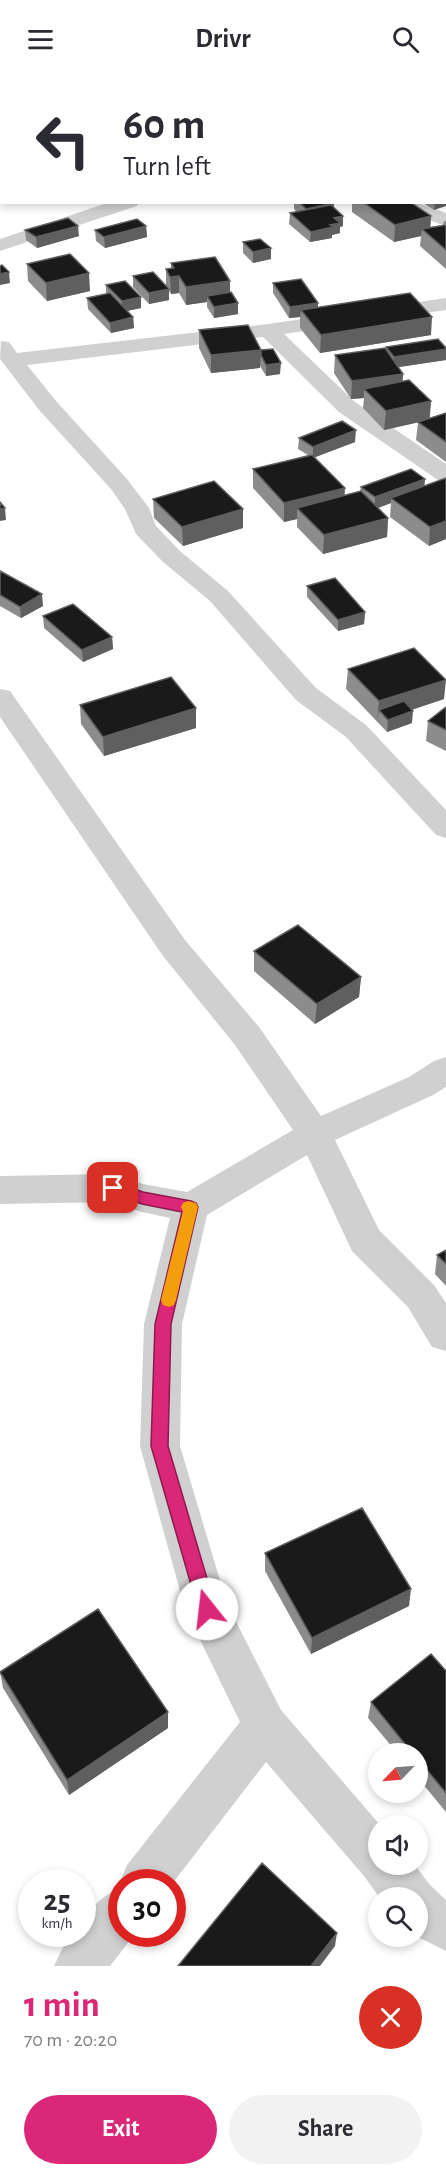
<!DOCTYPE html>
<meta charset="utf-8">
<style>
:root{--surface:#fff;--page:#f2f2f3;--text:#2b2b33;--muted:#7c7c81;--accent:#db2777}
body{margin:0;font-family:"Alegreya Sans",sans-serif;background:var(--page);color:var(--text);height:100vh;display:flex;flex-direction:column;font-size:22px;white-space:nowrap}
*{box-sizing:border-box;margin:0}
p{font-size:20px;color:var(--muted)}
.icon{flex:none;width:33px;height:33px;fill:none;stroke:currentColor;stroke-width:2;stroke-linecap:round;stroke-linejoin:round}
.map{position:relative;height:1888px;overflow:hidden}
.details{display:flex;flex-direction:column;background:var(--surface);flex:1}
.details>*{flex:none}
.hud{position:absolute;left:0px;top:0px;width:447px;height:126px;box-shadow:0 3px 9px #0003;background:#fff;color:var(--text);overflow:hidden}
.needle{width:39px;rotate:245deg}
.tools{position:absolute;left:368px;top:1665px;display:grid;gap:12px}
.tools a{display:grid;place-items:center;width:60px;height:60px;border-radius:50%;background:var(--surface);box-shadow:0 3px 9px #0003;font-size:30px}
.speed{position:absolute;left:18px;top:1791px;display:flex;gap:12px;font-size:30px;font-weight:700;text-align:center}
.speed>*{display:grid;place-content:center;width:78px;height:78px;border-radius:50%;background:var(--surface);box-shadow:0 3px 9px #0003;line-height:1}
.speed small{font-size:15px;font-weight:400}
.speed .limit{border:9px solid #d22;background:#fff;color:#111}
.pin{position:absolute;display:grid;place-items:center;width:51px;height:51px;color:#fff;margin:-26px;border-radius:12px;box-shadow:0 3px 9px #0006}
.me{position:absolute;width:66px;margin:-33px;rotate:344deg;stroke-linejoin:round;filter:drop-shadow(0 0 4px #0008)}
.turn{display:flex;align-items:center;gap:21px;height:126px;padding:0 24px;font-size:27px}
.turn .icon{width:78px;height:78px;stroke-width:2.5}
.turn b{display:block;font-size:42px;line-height:51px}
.round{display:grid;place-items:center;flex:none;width:63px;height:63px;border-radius:32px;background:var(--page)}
.head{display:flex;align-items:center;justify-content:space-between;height:102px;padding:0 24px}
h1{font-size:36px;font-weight:700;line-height:45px;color:var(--accent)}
.primary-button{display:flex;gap:12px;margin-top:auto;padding:12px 24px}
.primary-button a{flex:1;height:69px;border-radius:36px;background:var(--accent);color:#fff;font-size:24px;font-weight:700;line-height:69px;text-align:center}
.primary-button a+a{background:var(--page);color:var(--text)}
header{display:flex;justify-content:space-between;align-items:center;height:78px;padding:0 24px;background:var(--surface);font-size:27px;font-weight:700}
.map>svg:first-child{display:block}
</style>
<header><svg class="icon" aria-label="menu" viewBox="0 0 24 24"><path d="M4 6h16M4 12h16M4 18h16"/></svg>Drivr<svg class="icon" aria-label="search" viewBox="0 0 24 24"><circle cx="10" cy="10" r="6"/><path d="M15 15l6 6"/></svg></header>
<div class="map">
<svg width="446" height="1888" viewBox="0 0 446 1888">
<rect width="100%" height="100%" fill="#fff"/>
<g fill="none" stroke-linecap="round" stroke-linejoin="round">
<path fill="#d0d0d0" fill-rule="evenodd" d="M103 0H120L121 2H104Z
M335 0H352L353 2H336Z
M110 124H139L137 128 0 173V161Z
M387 124H415L446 135V148L389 128Z
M446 220V232L284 256 355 324 446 386V404L438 402 339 334 263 259 27 287 56 323 127 401 149 430 156 448 180 473 228 513 316 610 366 647 446 732V760L436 757 346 659 296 622 210 523 162 483 136 456 125 431 111 411 40 333 0 281 1 263 9 264 17 275 268 246Z
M0 611 10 613 185 862 259 949 321 1038 409 999 434 983 446 979V1009L433 1017 335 1062 379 1152 434 1207 446 1225V1273L432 1269 408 1229 352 1173 307 1077 207 1137 182 1246 180 1368 227 1526 281 1632 381 1748H378V1786H414L430 1807 446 1822V1873L416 1858 417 1820H380L364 1798 266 1684 172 1806 122 1804V1807L120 1804 127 1787 240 1644 185 1531 140 1368 144 1246 170 1140 142 1134 112 1124 0 1126V1098L113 1096 143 1106 187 1114 293 1052 235 967 163 878 0 639Z
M122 1809V1856H135L110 1888H54L62 1871 74 1856H82C82 1834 103 1817 122 1809Z"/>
</g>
<path fill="#8c8c8c" d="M294 124H334V129L343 148 340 149V155L332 157V160L310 164 289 146 290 135 297 134 294 131Z
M352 124H410L431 138 430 149 443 147 444 143H446V191L420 168 421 158 394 164 352 134Z
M446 124 434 132 423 125Z
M146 148 147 159 105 170 96 163 95 152Z
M25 152 79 158 37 170 26 162Z
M243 164 271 170V181L253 185 243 175Z
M171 185 230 215 238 236 214 240 207 229V224L186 227 179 215 171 216 169 213V222L149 226 133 209V198L166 209V191L171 190Z
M27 186 90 213 47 223 28 203Z
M273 205 318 225V230L431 257 320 275 300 250V239L289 240 273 215Z
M106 207 141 230 127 233 133 239 134 250 111 255 88 231 87 220 106 216Z
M199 252 261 272 280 296 266 298 260 288V290L211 295 199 270Z
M386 269 446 282 398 289 403 296 402 303 431 323 430 340 446 335V384L416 362 418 344 384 352 363 330 364 320 351 321 334 295 335 277 386 271Z
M299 360 355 364 315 379 345 417 360 413 361 409 425 401 424 408 446 400V461L429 468 390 439 391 425 378 430 388 440 387 459 323 476 297 449V441L284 444 253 410V391L308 377 298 371Z
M153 421 243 450 183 468 154 440Z
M0 493 43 528 21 540 0 528Z
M307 508 365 534 364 546 338 553 307 519Z
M43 538 112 559 113 571 83 584 44 550Z
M348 591 444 621 412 632V645L387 654 346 611Z
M80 627 196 650 104 678 81 646Z
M446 629V673L426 663 428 643Z
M254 873 361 899 359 919 315 946 254 893Z
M446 1172V1208L435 1196 437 1177Z
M265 1475 409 1528 311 1576 265 1493Z
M446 1593V1734L417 1699V1676H398L368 1640 371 1624Z
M0 1594 168 1650 69 1717 3 1610Z"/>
<path fill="#5f5f5f" d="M446 118V128L434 132 435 124H446Z
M334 125 333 135 306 141V131Z
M343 138V148L340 149V155L332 157V160L310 164 311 154 330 147 334 140Z
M431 138 430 156 422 151 421 158 394 164 395 147Z
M78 148 79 158 37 170 36 159Z
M146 148 147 159 105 170 104 159Z
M271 170V181L253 185V174Z
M9 194 10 205 0 207V196Z
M89 195 90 213 47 223 46 205Z
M179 198V215L171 216 170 199Z
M230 203V221L207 218V224L186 227V209Z
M169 211V222L149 226V215Z
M141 219V230L122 234V223Z
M238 225V236L214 240V229Z
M318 225V236L301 232 300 239 289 240 290 229Z
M133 239 134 250 111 255 110 245Z
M432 239 431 257 320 275 321 257Z
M446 271V282L393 290 394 279Z
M261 272 260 290 211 295V277Z
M281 285 280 296 266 298V287Z
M403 296 402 314 364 311V320L351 321 352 303Z
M431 323 429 342 384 352 386 333Z
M356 352 355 364 313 380V369Z
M425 401 424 412 391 420V425L375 431V419Z
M345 410 344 429 297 430V441L284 444V425Z
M5 430 6 442 0 443V431Z
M243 431V450L183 468 182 449Z
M388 440 387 459 323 476 324 457Z
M446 443V461L429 468 430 449Z
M42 516 43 528 21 540 20 529Z
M365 534 364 546 338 553V542Z
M112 559 113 571 83 584 82 572Z
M446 602 444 621 386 640 379 632 377 643 379 623Z
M196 630V650L104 678 103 659Z
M413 633 412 645 387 654 388 642Z
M361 899 359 919 315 946 317 926Z
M411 1511 409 1528 311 1576 312 1560Z
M168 1634V1650L69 1717 67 1702Z
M337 1855 335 1868 320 1888H311Z"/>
<path fill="#1a1a1a" stroke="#5f5f5f" stroke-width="1.5" d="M299 124H334V125L306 131Z
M363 124H410L431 138 395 147Z
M331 127 343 138 334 140 340 145 330 147 333 149 311 154 290 135Z
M68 140 78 148 36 159 25 152Z
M137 141 146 148 104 159 95 152Z
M446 147V172L422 151Z
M260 161 271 170 253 174 243 164Z
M70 176 89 195 46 205 27 186Z
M215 179 230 203 186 209 179 198 170 199 166 191 174 190 171 185Z
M2 187 9 194 0 196V188Z
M153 194 169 211 149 215 133 198Z
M301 201 318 225 290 229 273 205Z
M125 203 141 219 122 223 106 207Z
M231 214 238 225 214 229 207 218Z
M110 215 133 239 110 245 87 220Z
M410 215 432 239 321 257 301 232Z
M248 247 261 272 211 277 199 252Z
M438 261 446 270V271L394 279 386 269Z
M385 270 403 296 352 303 335 277Z
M273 271 281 285 266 287 261 277V272Z
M409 302 431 323 386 333 364 311Z
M446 335V364L418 344Z
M342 343 356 352 313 369 299 360Z
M312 377 345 410 284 425 253 391Z
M411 391 425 401 375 419 361 409Z
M446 400V443L430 449 391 420Z
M214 403 243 431 182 449 153 421Z
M361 413 388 440 324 457 297 430Z
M0 424 5 430 0 431Z
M0 493 42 516 20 529 0 517Z
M335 500 365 534 338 542 307 508Z
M73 526 112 559 82 572 43 538Z
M414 570 446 602 379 623 348 591Z
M171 599 196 630 103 659 80 627Z
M404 623 413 633 388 642 379 632Z
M446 629V652L428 643Z
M298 847 361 899 317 926 254 873Z
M446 1172V1186L437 1177Z
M362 1430 411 1511 312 1560 265 1475Z
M98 1531 168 1634 67 1702 0 1594Z
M431 1576 446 1593V1715L417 1680V1676H413L371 1624Z
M262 1785 337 1855 311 1888H178Z"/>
<path fill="#db2777" stroke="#8e194d" stroke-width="1.5" d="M113 1104 143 1114 191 1123 196 1125 198 1129 171 1246 168 1368 216 1531 213 1537 207 1539 200 1537 198 1531 151 1368 155 1246 182 1134 142 1126 108 1114 106 1110 108 1106Z"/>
<path fill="#f59e0b" d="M188 1123 196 1125 198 1129 176 1222 174 1227 169 1229 163 1227 161 1222 183 1133 181 1129 183 1125Z"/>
</svg>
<div class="tools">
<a><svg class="needle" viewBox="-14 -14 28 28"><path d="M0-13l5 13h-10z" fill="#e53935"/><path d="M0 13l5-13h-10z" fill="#7c7c81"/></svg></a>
<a><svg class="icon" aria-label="sound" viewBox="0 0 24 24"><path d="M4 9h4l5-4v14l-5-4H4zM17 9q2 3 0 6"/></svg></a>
<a><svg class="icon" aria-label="search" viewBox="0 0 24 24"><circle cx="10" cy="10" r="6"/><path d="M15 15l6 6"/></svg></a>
</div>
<div class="speed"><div>25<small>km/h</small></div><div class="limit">30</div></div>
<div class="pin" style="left:113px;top:1110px;background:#d93025"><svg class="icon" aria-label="arrive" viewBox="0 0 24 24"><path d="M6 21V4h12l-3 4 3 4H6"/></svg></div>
<svg class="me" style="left:207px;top:1531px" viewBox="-20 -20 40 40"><circle r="19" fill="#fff"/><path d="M0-13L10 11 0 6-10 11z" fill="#db2777"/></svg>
<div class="hud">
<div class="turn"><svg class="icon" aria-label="left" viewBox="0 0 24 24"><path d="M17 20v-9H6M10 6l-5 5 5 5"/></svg><div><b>60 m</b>Turn left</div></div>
</div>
</div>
<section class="details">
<div class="head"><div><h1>1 min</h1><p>70 m · 20:20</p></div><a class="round" style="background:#d93025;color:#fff"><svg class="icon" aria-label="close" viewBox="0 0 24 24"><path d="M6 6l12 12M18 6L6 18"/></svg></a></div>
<div class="primary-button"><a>Exit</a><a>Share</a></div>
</section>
